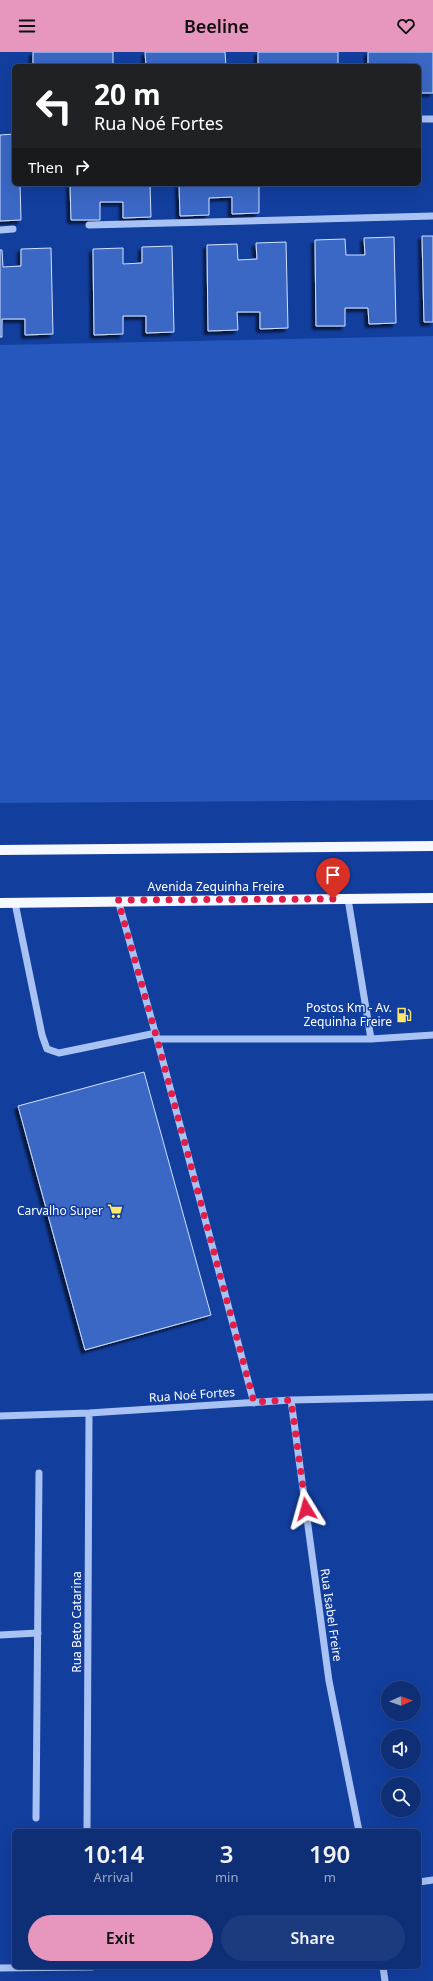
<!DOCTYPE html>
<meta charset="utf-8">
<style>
:root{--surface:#0e2e76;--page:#1c3a7e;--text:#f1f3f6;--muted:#9ba8c5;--line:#2e4a88;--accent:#e797bd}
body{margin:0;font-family:"Noto Sans",sans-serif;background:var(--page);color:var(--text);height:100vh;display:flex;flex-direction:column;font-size:15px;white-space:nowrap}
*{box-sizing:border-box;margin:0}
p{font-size:13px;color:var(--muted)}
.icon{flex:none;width:22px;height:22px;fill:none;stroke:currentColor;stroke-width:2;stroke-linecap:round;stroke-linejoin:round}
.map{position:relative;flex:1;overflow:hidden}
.side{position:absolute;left:12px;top:1777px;width:409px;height:140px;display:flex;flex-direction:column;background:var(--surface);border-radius:6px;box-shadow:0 4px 16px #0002,0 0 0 1px var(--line)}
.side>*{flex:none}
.hud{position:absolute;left:12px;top:12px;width:409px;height:122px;border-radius:6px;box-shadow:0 4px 16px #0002,0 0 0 1px var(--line);background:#202124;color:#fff;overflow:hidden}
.needle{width:26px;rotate:88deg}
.fabs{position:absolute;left:381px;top:1629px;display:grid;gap:8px}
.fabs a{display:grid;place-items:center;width:40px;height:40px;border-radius:50%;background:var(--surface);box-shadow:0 4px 16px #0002,0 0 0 1px var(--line);font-size:20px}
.pin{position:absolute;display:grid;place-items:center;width:34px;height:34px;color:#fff;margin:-41px -17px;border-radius:50% 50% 50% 0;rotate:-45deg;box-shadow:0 0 4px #0007}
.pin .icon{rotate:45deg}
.me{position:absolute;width:44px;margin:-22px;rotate:352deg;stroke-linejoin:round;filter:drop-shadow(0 0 3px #0008)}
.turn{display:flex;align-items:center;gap:14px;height:84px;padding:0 16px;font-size:18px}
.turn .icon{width:52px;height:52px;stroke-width:2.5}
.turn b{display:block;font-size:28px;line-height:34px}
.then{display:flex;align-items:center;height:38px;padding:0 16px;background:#0003;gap:8px;font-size:15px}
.eta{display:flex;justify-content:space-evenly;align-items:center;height:68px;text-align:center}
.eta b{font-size:24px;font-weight:600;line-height:28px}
.button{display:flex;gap:8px;margin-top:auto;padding:8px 16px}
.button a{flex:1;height:46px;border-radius:24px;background:var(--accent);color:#111;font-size:16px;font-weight:600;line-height:46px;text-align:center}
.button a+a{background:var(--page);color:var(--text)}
header{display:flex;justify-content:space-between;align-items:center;height:52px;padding:0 16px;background:var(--accent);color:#111;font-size:18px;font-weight:600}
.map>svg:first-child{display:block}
</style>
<header><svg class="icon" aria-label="menu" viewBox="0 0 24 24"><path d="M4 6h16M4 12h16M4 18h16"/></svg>Beeline<svg class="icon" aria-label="heart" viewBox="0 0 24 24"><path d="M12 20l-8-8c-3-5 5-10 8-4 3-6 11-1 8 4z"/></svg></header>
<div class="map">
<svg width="433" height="1929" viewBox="0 0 433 1929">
<defs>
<filter id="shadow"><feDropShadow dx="-3.5" dy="3.5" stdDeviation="1" flood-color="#0009"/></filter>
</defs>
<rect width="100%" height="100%" fill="#123e9e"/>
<path fill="#2557bc" d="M433 284V748L0 751V293Z"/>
<path fill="#3b68c5" stroke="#d1e0fe" filter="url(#shadow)" d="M33 0H113V14H33Z
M145 0H225L226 14H146Z
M258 0H338V14H258Z
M368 0H433V41H421L419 14H368Z
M14 82V132H20L21 168 0 169V83Z
M70 132H150L151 165 123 166V150H100V168H71Z
M179 132H259V161L232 162V145L209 146V163L180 164Z
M422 184H433V270H424Z
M394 185 396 271 369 272 368 256H345V274H316L315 188 345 187 346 203H365L364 186Z
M286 190 288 276 260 277V260H237L238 278 208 279 207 193 237 192 238 208 257 207 256 191Z
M172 194 174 280 146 281V264H123V282L94 283 93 197 123 196V212L142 211V195Z
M51 196 53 282 25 283V267H2V285H0V198H2L3 215 21 214V197Z
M144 1020 211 1263 85 1298 18 1054Z"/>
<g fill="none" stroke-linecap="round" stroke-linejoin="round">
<path stroke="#a9c2f4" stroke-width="7" d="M419 67H433
M89 173 433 164
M0 178 13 177
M348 847 371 987 433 983
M118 848 157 987 254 1351
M15 851 42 983 47 997 59 1001 156 981
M157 987H371
M291 1348 329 1629 359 1779
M0 1364 89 1361 291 1348 433 1345
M0 1583 38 1581
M36 1766 39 1421
M87 1779 89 1361
M419 1830 433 1828
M383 1915 385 1929
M0 1916 92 1915"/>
<path stroke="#f6f8ff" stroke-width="10" d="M0 798 433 794
M0 851 433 846"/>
</g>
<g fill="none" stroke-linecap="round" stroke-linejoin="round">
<path stroke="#e11d48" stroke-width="7" stroke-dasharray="0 12.6" d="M306 1457 291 1348 254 1350 157 987 118 848 333 847"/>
</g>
<defs>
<g id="fuel-bare" transform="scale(1.2)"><path d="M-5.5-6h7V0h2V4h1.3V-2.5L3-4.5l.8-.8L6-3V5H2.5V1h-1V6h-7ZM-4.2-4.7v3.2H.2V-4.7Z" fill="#ffe66c" stroke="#123e9e" stroke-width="2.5" paint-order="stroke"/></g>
<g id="supermarket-bare" transform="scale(1.2)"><path d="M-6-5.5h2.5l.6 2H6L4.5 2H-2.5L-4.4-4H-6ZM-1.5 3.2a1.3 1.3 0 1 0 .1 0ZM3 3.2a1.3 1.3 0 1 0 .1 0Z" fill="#ffe66c" stroke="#123e9e" stroke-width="2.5" paint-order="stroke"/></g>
</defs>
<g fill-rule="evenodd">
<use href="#fuel-bare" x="404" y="963"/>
<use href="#supermarket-bare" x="115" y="1159"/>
</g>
<g text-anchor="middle" stroke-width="3" stroke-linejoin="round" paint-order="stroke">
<g font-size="12" fill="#fff" stroke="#123e9e">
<text x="216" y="839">Avenida Zequinha Freire</text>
<text transform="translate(192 1343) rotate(-4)" y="4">Rua Noé Fortes</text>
<text transform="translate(331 1563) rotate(82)" y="4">Rua Isabel Freire</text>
<text transform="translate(77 1570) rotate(-90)" y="4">Rua Beto Catarina</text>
</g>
<g font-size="12" fill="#fff" stroke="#123e9e" text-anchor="end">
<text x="392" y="960">Postos Km - Av.<tspan x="392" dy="14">Zequinha Freire</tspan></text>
<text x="103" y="1163">Carvalho Super</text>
</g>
</g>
</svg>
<div class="fabs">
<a><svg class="needle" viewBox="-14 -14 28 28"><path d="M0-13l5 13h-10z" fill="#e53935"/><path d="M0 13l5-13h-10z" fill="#9ba8c5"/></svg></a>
<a><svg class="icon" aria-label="sound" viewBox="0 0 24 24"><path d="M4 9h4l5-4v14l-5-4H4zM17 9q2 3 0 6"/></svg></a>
<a><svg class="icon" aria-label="search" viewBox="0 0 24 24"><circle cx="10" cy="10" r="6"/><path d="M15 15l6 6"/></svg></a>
</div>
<div class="pin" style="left:333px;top:847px;background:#d93025"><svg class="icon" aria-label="arrive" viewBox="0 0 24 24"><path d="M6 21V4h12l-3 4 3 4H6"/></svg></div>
<svg class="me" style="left:306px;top:1457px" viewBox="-20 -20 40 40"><path d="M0-17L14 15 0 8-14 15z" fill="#e11d48" stroke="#fff" stroke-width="4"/></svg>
<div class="hud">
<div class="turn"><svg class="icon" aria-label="left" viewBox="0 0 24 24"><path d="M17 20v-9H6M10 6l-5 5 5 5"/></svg><div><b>20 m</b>Rua Noé Fortes</div></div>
<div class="then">Then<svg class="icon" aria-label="right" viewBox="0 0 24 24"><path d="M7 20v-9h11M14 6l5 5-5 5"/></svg></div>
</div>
<section class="side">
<div class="eta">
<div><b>10:14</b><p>Arrival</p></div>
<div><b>3</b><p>min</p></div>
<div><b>190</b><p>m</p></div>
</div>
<div class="button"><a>Exit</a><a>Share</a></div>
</section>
</div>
